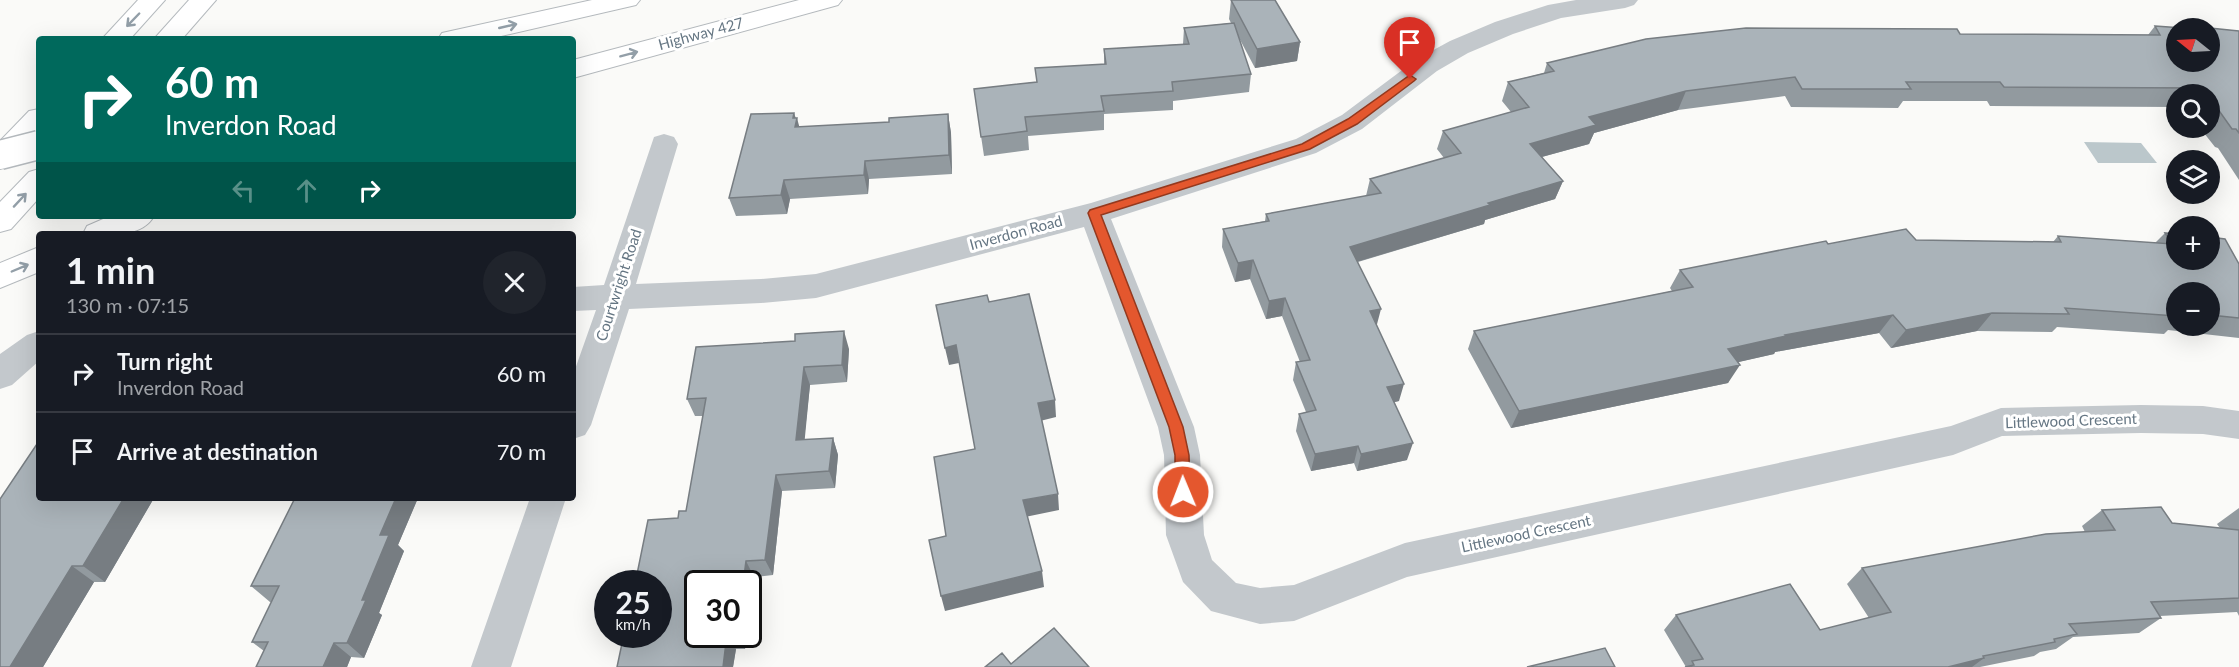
<!DOCTYPE html>
<meta charset="utf-8">
<style>
:root{--surface:#171b24;--page:#20242c;--text:#f1f3f6;--muted:#9ea1a6;--line:#363941}
body{margin:0;font-family:Lato,sans-serif;background:var(--page);color:var(--text);height:100vh;display:flex;flex-direction:column;font-size:22px;white-space:nowrap}
*{box-sizing:border-box;margin:0}
p{font-size:20px;color:var(--muted)}
.icon{flex:none;width:33px;height:33px;fill:none;stroke:currentColor;stroke-width:2;stroke-linecap:round;stroke-linejoin:round}
.map{position:relative;flex:1;overflow:hidden}
.panel{position:absolute;left:36px;top:231px;width:540px;height:270px;display:flex;flex-direction:column;background:var(--surface);border-radius:6px;box-shadow:0 6px 24px #0002}
.panel>*{flex:none}
.banner{position:absolute;left:36px;top:36px;width:540px;height:183px;border-radius:6px;box-shadow:0 6px 24px #0002;background:#00695c;color:#fff;overflow:hidden}
.needle{width:39px;rotate:288deg}
.controls{position:absolute;left:2166px;top:18px;display:grid;gap:12px}
.controls a{display:grid;place-items:center;width:54px;height:54px;border-radius:50%;background:var(--surface);box-shadow:0 6px 24px #0002;font-size:30px}
.speed{position:absolute;left:594px;top:570px;display:flex;gap:12px;font-size:30px;font-weight:700;text-align:center}
.speed>*{display:grid;place-content:center;width:78px;height:78px;border-radius:50%;background:var(--surface);box-shadow:0 6px 24px #0002;line-height:1}
.speed small{font-size:15px;font-weight:400}
.speed .limit{border:3px solid #111;border-radius:9px;background:#fff;color:#111}
.pin{position:absolute;display:grid;place-items:center;width:51px;height:51px;color:#fff;margin:-62px -26px;border-radius:50% 50% 50% 0;rotate:-45deg;box-shadow:0 0 6px #0007}
.pin .icon{rotate:45deg}
.me{position:absolute;width:66px;margin:-33px;rotate:359deg;stroke-linejoin:round;filter:drop-shadow(0 0 4px #0008)}
.turn{display:flex;align-items:center;gap:21px;height:126px;padding:0 30px;font-size:27px}
.turn .icon{width:78px;height:78px;stroke-width:2.5}
.turn b{display:block;font-size:42px;line-height:51px}
.lanes{display:flex;align-items:center;height:57px;padding:0 30px;background:#0003;justify-content:center;gap:30px;direction:ltr}
.lanes .off{opacity:.35}
.round{display:grid;place-items:center;flex:none;width:63px;height:63px;border-radius:32px;background:var(--page)}
.head{display:flex;align-items:center;justify-content:space-between;height:102px;padding:0 30px}
h1{font-size:36px;font-weight:700;line-height:45px}
ul{padding:0;list-style:none}
li{display:flex;align-items:center;gap:18px;height:78px;padding:0 30px;border-top:2px solid var(--line)}
li div{flex:1}
li b{display:block;font-size:22px}
li em{font-style:normal}
.map>svg:first-child{display:block}
</style>
<div class="map">
<svg width="2239" height="667" viewBox="0 0 2239 667">
<rect width="100%" height="100%" fill="#fafaf8"/>
<path fill="#bbc7cb" d="M2084 142 2141 143 2157 163H2098Z"/>
<g fill="none" stroke-linecap="round" stroke-linejoin="round">
<g stroke="#b5babe" stroke-width="2">
<path id="primary" d="M138 0H165L130 39H102Z
M189 0H216L182 39H154Z
M39 109V135L10 166 0 169V141L29 111Z
M39 169V198L11 229 0 232V202L29 172Z"/>
</g>
<g stroke="#b4b9bd" stroke-width="2">
<path id="motorway" d="M592 0H640L636 5 488 39H438L442 33 451 31Z
M799 0H842L838 5 573 78V60Z
M110 216H154C141 239 106 234 83 234L87 226Z
M39 247V272L0 288V263Z"/>
</g>
<path fill="#c3c8cc" fill-rule="evenodd" d="M1576 0H1638L1634 5 1625 8 1561 18 1513 34 1468 53 1437 71 1362 129 1316 153 1111 219 1194 427 1200 455 1204 535 1212 560 1236 583 1260 588 1294 585 1405 543 1951 426 2001 408 2141 405 2203 406 2239 411V439L2203 434 2141 433 2002 436 1953 455 1407 577 1294 621 1260 624 1211 611 1183 582 1166 535 1164 455 1158 427 1084 227 816 298 761 303 629 309 591 425 585 435 573 439V375L596 310 573 311V287L604 285 654 137 664 134 674 137 678 144 636 284 761 279 816 274 1091 203 1296 139 1342 115 1417 59 1450 41 1495 22 1548 5Z
M39 331V361L12 385 0 389V354L27 335Z
M530 498H566L511 667H471Z"/>
<use href="#primary" fill="#fff" fill-rule="evenodd"/>
<use href="#motorway" fill="#fff" fill-rule="evenodd"/>
<g stroke="#b4b9bd" stroke-width="31" stroke-linecap="butt">
<path id="motorway-bridge" d="M0 155 39 145"/>
</g>
<use href="#motorway-bridge" stroke="#fff" stroke-width="28"/>
</g>
<path fill="#929a9f" fill-rule="evenodd" d="M1231 0 1300 42 1297 61 1255 68 1238 36 1251 74 1249 92 1173 101V110L1104 114V130L1028 136 1029 150 984 156 974 89 1036 82 1104 64V49L1183 44 1184 28 1231 23 1229 19Z
M2155 26 2176 62 2210 28H2187L2190 26 2239 31V180L2218 148 2215 147 2200 128H2210V94H2176V107L1990 106 1987 101H1903L1898 108 1791 107 1785 96 1678 110 1594 133 1589 144 1542 157 1563 181 1555 199 1485 220 1484 224 1358 262 1399 401 1394 402 1407 460 1357 471 1354 463 1311 471 1296 431 1299 414 1306 412 1293 380 1296 362H1300L1282 316 1266 319 1250 279 1235 282 1222 247 1223 229 1265 221 1266 214 1366 196 1370 179 1444 158 1437 149 1443 131 1511 112 1502 101 1508 82 1544 73 1547 63 1960 34 2148 35Z
M794 113 799 127 889 122 948 114 951 133 952 174 869 179 868 194 790 199 787 214 736 216 729 198Z
M2165 233 2239 264V338L2168 330 2164 334 2057 327 2052 332 1977 331 1891 348 1879 333 1775 352 1774 354 1738 362 1728 383 1511 428 1468 349 1474 331 1672 291 1670 288 1680 270 1828 244 1916 240 2053 242 2058 236 2155 243ZM2176 292H2210V326H2176Z
M849 349 847 382 810 385 804 440 833 438 838 455 835 488 782 491 773 575 754 577 748 619V584L698 634H747L745 649H736L733 667H617L686 511 703 416H695L687 399Z
M39 498H154L105 582H94L43 667H0Z
M295 498H418L398 545 404 551 379 613 382 615 364 658 351 657 347 667H256L264 651 252 642 272 602H270L251 586Z
M2239 508V616L2237 612 2160 616 2161 618 2139 633 2073 637 2056 649 2040 652 2034 656 1980 667H1685H1686L1664 630 1676 615 1820 630 1869 618 1847 584 1862 568 2085 532 2082 526 2102 510 2172 523 2220 528 2217 524Z"/>
<path fill="#777d82" d="M1300 42 1297 61 1255 68 1257 49Z
M1686 91 1678 110 1594 133 1589 144 1523 162 1530 144 1589 117Z
M794 113 796 120 797 118 802 137 795 127 793 118Z
M948 114 951 133 952 174 949 155Z
M865 161 869 179 868 194 864 175Z
M784 180 790 199 787 214 781 195Z
M1563 181 1555 199 1485 220 1484 224 1346 265 1350 247 1488 203Z
M1253 260 1250 279 1235 282 1238 263Z
M1285 298 1282 316 1266 319 1269 301Z
M1381 309 1376 328 1370 311Z
M1992 313 1977 331 1891 348 1906 330Z
M1893 315 1879 333 1775 352 1774 354 1717 367 1728 349 1785 335Z
M844 331 849 349 847 382 842 365Z
M956 345 959 363 949 365 945 348Z
M1740 365 1728 383 1511 428 1519 411Z
M804 367 810 385 803 457 796 440Z
M1404 384 1399 401 1382 405 1387 387Z
M1055 400 1056 417 1040 421 1038 403Z
M833 438 838 455 835 488 829 471Z
M1413 443 1407 460 1357 471 1361 454Z
M1358 446 1354 463 1311 471 1315 454Z
M776 475 782 491 773 575 765 560Z
M1058 494 1059 510 1025 517 1023 500Z
M124 498H154L105 582 83 566Z
M396 498H418L398 545 404 551 379 613 382 615 364 658 347 643 362 600 380 535Z
M746 561 754 577 748 619V584H743Z
M72 566 94 582 43 667H10Z
M1042 571 1044 587 945 611 941 596Z
M727 634 736 649 733 667H723Z
M737 634H747L745 649Z
M334 643 351 657 347 667H323Z
M1984 658 1972 667H1948Z"/>
<path fill="#aab3b9" stroke="#777d82" stroke-width="1.5" d="M1231 0H1275L1300 42 1257 49Z
M1234 23 1251 74 1172 82 1173 91 1101 96 1104 111 1025 117 1027 131 981 137 974 89 1037 82 1035 68 1106 64 1104 49 1189 44 1184 28Z
M2155 26 2183 28H2176V62H2210V28H2192L2190 26 2239 31V133L2236 129H2232L2210 98V94H2207L2203 88 2004 87 2000 82H1906L1911 89H1802L1795 77 1686 91 1589 117 1596 125 1530 144 1563 181 1488 203 1490 205 1350 247 1381 309 1370 311 1404 384 1387 387 1413 443 1361 454 1358 446 1315 454 1299 414 1316 410 1296 362 1310 360 1285 298 1269 301 1253 260 1238 263 1223 229 1269 221 1266 214 1381 193 1370 179 1461 153 1443 131 1529 107 1508 82 1554 71 1547 63 1646 39 1746 28 1957 29 1960 34 2160 35Z
M794 113 793 118H797L795 127 889 122V118L948 114 949 155 865 161 864 175 784 180 781 195 729 198 751 114Z
M1906 229 1916 240 2061 242 2058 236 2172 244 2165 233 2176 234V260H2210V237L2225 239 2239 264V318L2210 315V292H2176V316L2065 308 2069 314 1992 313 1906 330 1893 315 1785 335 1786 336 1728 349 1740 365 1519 411 1474 331 1693 287 1680 270 1826 241 1828 244Z
M1029 294 1055 400 1038 403 1058 494 1023 500 1042 571 941 596 929 540 946 536 934 457 975 449 956 345 945 348 936 305 987 295 989 302Z
M844 331 842 365 804 367 796 440 833 438 829 471 776 475 765 560 746 561 743 584H698V634H727L723 667H617L624 634H658V584H635L648 520 678 518 679 511H686L706 398 687 399 696 347 795 341V334Z
M39 441V498H124L83 566H72L10 667H0V499Z
M295 498H396L380 535H389L362 600H366L347 643H334L323 667H256L268 642H252L279 586H251Z
M2161 507 2172 523 2239 530V598L2151 602 2161 618 2069 624 2077 634 2054 639 2055 642 1983 656 1984 658 1948 667H1685L1694 665 1692 661 1703 659 1676 615 1790 584 1820 630 1891 612 1862 568 2046 534 2115 530 2102 510Z
M1054 628 1089 667H985L1002 653 1011 664Z
M1605 648 1615 667H1527Z"/>
<defs><path id="oneway-shaft" d="M-6 0H5M1.5-3L5.5 0L1.5 3" fill="none" stroke-width="1.6" stroke-linecap="round" stroke-linejoin="round" transform="scale(1.5)"/></defs>
<g stroke="#939fa8">
<use href="#oneway-shaft" transform="translate(133 20) rotate(134)"/>
<use href="#oneway-shaft" transform="translate(508 26) rotate(-13)"/>
<use href="#oneway-shaft" transform="translate(629 54) rotate(-15)"/>
<use href="#oneway-shaft" transform="translate(20 200) rotate(-47)"/>
<use href="#oneway-shaft" transform="translate(20 268) rotate(-23)"/>
</g>
<path fill="#e4572e" stroke="#94391e" stroke-width="1.5" d="M1410 75 1416 79 1414 81 1357 124 1310 149 1101 215 1183 427 1189 455 1190 492 1188 497 1183 498 1178 497 1175 492V455L1169 427 1088 213 1090 210 1302 144 1348 119Z"/>
<g text-anchor="middle" stroke-width="6" stroke-linejoin="round" paint-order="stroke">
<g font-size="15" fill="#657683" stroke="#fff">
<text transform="translate(701 34) rotate(-15)" y="5">Highway 427</text>
<text transform="translate(1016 233) rotate(-15)" y="5">Inverdon Road</text>
<text transform="translate(619 285) rotate(-72)" y="5">Courtwright Road</text>
<text transform="translate(2071 421) rotate(-2)" y="5">Littlewood Crescent</text>
<text transform="translate(1526 534) rotate(-12)" y="5">Littlewood Crescent</text>
</g>
</g>
</svg>
<div class="controls">
<a><svg class="needle" viewBox="-14 -14 28 28"><path d="M0-13l5 13h-10z" fill="#e53935"/><path d="M0 13l5-13h-10z" fill="#9ea1a6"/></svg></a>
<a><svg class="icon" aria-label="search" viewBox="0 0 24 24"><circle cx="10" cy="10" r="6"/><path d="M15 15l6 6"/></svg></a>
<a><svg class="icon" aria-label="layers" viewBox="0 0 24 24"><path d="M12 4l9 5-9 5-9-5zM3 14l9 5 9-5"/></svg></a>
<a>+</a>
<a>−</a>
</div>
<div class="speed"><div>25<small>km/h</small></div><div class="limit">30</div></div>
<div class="pin" style="left:1410px;top:79px;background:#d93025"><svg class="icon" aria-label="arrive" viewBox="0 0 24 24"><path d="M6 21V4h12l-3 4 3 4H6"/></svg></div>
<svg class="me" style="left:1183px;top:492px" viewBox="-20 -20 40 40"><circle r="17" fill="#e4572e" stroke="#fff" stroke-width="3"/><path d="M0-11L8 9 0 5-8 9z" fill="#fff"/></svg>
<div class="banner">
<div class="turn"><svg class="icon" aria-label="right" viewBox="0 0 24 24"><path d="M7 20v-9h11M14 6l5 5-5 5"/></svg><div><b>60 m</b>Inverdon Road</div></div>
<div class="lanes"><svg class="icon off" aria-label="left" viewBox="0 0 24 24"><path d="M17 20v-9H6M10 6l-5 5 5 5"/></svg><svg class="icon off" aria-label="ahead" viewBox="0 0 24 24"><path d="M12 20V5M6 11l6-6 6 6"/></svg><svg class="icon" aria-label="right" viewBox="0 0 24 24"><path d="M7 20v-9h11M14 6l5 5-5 5"/></svg></div>
</div>
<section class="panel">
<div class="head"><div><h1>1 min</h1><p>130 m · 07:15</p></div><a class="round"><svg class="icon" aria-label="close" viewBox="0 0 24 24"><path d="M6 6l12 12M18 6L6 18"/></svg></a></div>
<ul>
<li><svg class="icon" aria-label="right" viewBox="0 0 24 24"><path d="M7 20v-9h11M14 6l5 5-5 5"/></svg><div><b>Turn right</b><p>Inverdon Road</p></div><em>60 m</em></li>
<li><svg class="icon" aria-label="arrive" viewBox="0 0 24 24"><path d="M6 21V4h12l-3 4 3 4H6"/></svg><div><b>Arrive at destination</b></div><em>70 m</em></li>
</ul>
</section>
</div>
